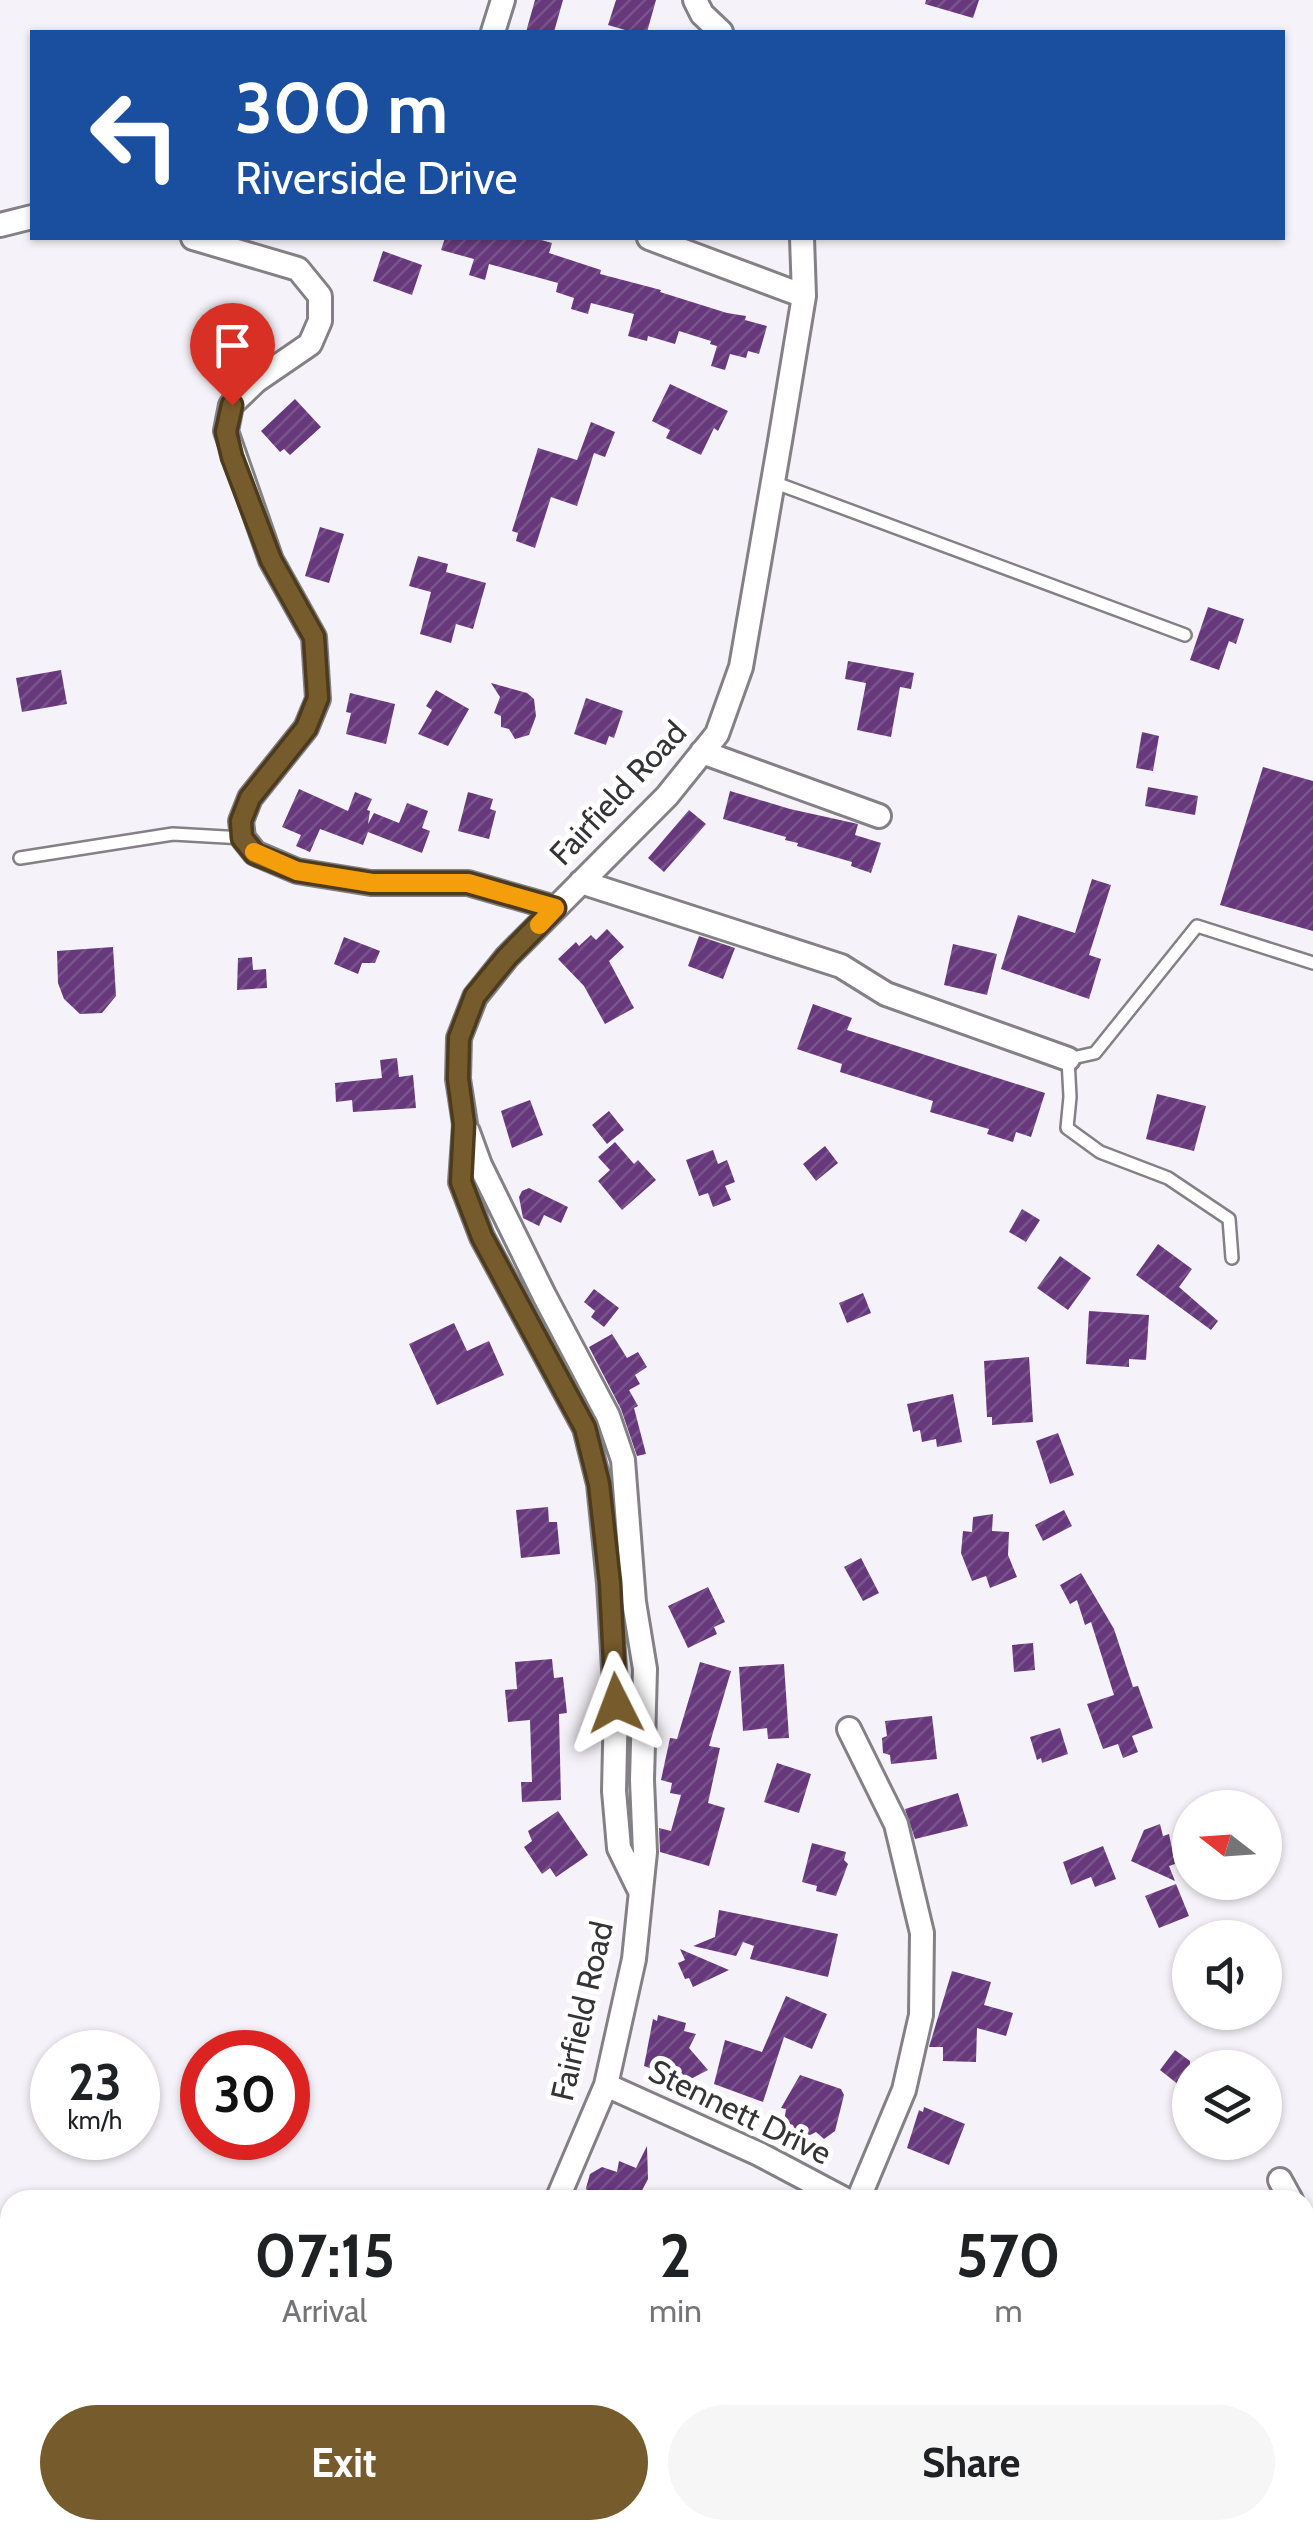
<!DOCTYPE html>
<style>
:root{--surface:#fff;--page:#f6f6f6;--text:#202124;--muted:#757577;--accent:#765b2d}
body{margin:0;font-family:Cabin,sans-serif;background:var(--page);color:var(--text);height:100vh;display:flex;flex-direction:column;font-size:38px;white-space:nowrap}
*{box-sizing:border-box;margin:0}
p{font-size:32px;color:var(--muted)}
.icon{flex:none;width:55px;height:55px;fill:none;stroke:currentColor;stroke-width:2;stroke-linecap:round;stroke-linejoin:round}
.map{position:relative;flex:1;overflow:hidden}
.details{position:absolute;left:0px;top:2190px;width:1315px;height:350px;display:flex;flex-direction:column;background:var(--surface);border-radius:30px 30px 0 0;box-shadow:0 2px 8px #0004}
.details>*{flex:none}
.guide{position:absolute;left:30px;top:30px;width:1255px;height:210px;border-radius:0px;box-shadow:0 2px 8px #0004;background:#1a4fa0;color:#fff;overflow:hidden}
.needle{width:65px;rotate:287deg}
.tools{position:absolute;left:1172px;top:1790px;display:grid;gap:20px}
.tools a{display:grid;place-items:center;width:110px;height:110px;border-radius:50%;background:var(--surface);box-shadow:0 2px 8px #0004;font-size:50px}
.speed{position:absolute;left:30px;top:2030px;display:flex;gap:20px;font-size:50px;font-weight:700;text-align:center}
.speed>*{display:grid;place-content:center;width:130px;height:130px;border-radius:50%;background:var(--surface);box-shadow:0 2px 8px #0004;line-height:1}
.speed small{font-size:25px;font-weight:400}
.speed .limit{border:15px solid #d22;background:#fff;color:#111}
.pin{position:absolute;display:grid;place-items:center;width:85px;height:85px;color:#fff;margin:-102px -42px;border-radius:50% 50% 50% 0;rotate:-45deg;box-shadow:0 0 10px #0007}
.pin .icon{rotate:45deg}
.me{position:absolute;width:110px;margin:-55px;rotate:357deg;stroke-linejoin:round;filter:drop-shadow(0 0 8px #0008)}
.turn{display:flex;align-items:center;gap:35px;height:210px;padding:0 40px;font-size:45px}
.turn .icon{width:130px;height:130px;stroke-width:2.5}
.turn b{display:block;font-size:70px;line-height:85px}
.eta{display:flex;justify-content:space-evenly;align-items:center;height:170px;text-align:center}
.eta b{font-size:60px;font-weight:800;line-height:70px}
.button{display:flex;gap:20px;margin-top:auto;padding:20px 40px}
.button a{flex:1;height:115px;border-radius:60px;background:var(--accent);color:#fff;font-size:40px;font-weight:800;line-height:115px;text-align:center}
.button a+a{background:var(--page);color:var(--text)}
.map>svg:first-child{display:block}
</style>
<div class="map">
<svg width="1313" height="2540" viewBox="0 0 1313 2540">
<defs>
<pattern id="building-hatch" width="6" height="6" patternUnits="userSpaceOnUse" patternTransform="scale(2.5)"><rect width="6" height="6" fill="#67397c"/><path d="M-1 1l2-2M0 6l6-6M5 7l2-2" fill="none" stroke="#79548a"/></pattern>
</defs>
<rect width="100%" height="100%" fill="#f6f2f9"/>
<path fill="url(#building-hatch)" d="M535 0H563L554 32H526Z
M616 0H656L647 32H632L608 25Z
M926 0H979L973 18 925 4Z
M445 238H534L552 243 549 253 601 270 600 274 661 290 660 292 727 313 746 316 745 320 767 326 759 354 748 351 746 358 730 354 725 370 711 366 717 346 710 344 711 341 679 331 675 344 648 336 647 341 628 336 634 314 591 303 588 314 571 309 574 298 556 292 558 283 489 264 485 280 469 275 474 259 441 250Z
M383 251 422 265 412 295 373 281Z
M670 384 728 411 718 431 714 428 701 455 666 438 670 430 652 421Z
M295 399 321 427 290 455 284 449 280 452 261 431Z
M591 422 615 432 605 457 594 453 577 506 551 497 535 548 516 541 518 533 512 531 538 448 577 460Z
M320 527 344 534 329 583 305 576Z
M418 556 448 564 446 572 486 583 473 629 456 624 451 643 420 634 431 592 409 586Z
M1208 607 1244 619 1236 644 1229 641 1219 670 1190 660Z
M848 661 914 673 911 689 900 687 891 737 857 730 866 683 845 679Z
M61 670 67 704 22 712 16 678Z
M491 683 527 693 534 699 536 716 529 735 515 739 509 729 501 727V716L494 713 500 697Z
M436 690 469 709 448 746 418 734 432 710 426 706Z
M350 693 395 704 386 744 346 734 351 713 346 712Z
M586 698 623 711 614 738 609 736 606 745 574 734Z
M1142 732 1159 736 1153 771 1136 768Z
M1263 767 1313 781V931L1220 905Z
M1148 787 1198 796 1195 815 1145 806Z
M299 789 348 811 355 792 372 799 367 810 370 811 368 824 374 813 399 823 407 803 428 811 422 828 430 831 422 853 368 832 363 845 320 829 310 852 296 846 301 835 282 827Z
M730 791 790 809 858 824 855 835 881 843 871 873 851 866 852 862 797 846 798 843 785 840 786 837 723 819Z
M468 792 493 799 490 809 496 811 489 839 458 831Z
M689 810 706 824 664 872 648 858Z
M1092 879 1111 885 1089 955 1101 959 1089 999 1001 969 1018 915 1075 933Z
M607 929 624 947 609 961 634 1008 605 1024 584 986 558 959 576 942 579 946 591 935 596 940Z
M699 936 735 948 723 979 688 966Z
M344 937 380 951 375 963H362L358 974 334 964Z
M953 944 997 954 987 995 944 985Z
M113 947 116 996 102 1013 80 1014 64 999 58 983 57 951Z
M252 957 253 970 266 969 267 988 237 990 238 958Z
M813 1004 852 1018 847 1030 1045 1093 1031 1137 1016 1132 1013 1142 987 1134 989 1129 930 1112 933 1101 840 1072 842 1064 797 1049Z
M397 1058 399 1077 413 1075 416 1108 353 1112 352 1100 336 1102 335 1083 382 1078 380 1060Z
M1157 1094 1206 1106 1194 1151 1146 1139Z
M530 1100 543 1135 512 1148 501 1111Z
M609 1111 624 1130 607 1144 592 1125Z
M615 1142 634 1164 638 1160 656 1180 622 1210 598 1181 610 1170 598 1157Z
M825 1146 838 1163 816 1181 803 1164Z
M713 1150 718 1164 727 1160 735 1182 725 1186 731 1200 713 1207 708 1193 699 1196 686 1160Z
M529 1188 568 1207 561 1223 544 1215 539 1226 523 1218 519 1197 522 1191Z
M1022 1209 1040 1220 1026 1242 1009 1232Z
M1158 1244 1192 1269 1179 1287 1218 1321 1211 1330 1136 1275Z
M1060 1256 1091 1278 1068 1310 1037 1288Z
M594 1289 619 1308 604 1327 591 1317 595 1311 584 1302Z
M863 1293 871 1313 847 1323 839 1303Z
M1089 1311 1149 1315 1146 1360 1129 1359V1367L1086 1364Z
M454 1323 467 1351 489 1341 504 1375 437 1405 409 1344Z
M612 1334 627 1358 638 1352 647 1367 635 1375 640 1384 629 1390 638 1406 634 1408 646 1454 637 1456 621 1409 589 1347Z
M1029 1357 1033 1422 992 1425V1417H987L984 1361Z
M953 1394 962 1442 937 1447 936 1439 922 1442 920 1430 913 1432 907 1404Z
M1058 1433 1074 1475 1050 1484 1036 1441Z
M548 1507 549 1522H557L560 1554 521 1558 516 1510Z
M1064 1510 1072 1526 1043 1541 1035 1525Z
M993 1514 992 1531 1009 1532 1008 1555 1017 1577 990 1588 986 1576 972 1581 961 1553 963 1531 972 1532 973 1517Z
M861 1558 879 1593 863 1601 844 1567Z
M1081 1573 1114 1629 1133 1687 1138 1686 1153 1728 1132 1736 1138 1752 1123 1758 1118 1744 1103 1749 1087 1704 1114 1695 1091 1622 1085 1625 1077 1600 1070 1604 1060 1585Z
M708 1587 725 1622 714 1627 717 1634 688 1648 668 1606Z
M1033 1643 1035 1670 1014 1672 1012 1645Z
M552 1659 554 1678 563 1677 567 1713 559 1714 561 1800 522 1802 521 1782H532L530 1720 508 1722 505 1690 517 1689 515 1662Z
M700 1662 731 1671 709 1746 720 1748 708 1803 725 1808 709 1866 660 1852 659 1828 671 1831 681 1795 670 1793 672 1783 661 1780 670 1738 677 1739Z
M784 1664 789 1738 768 1739 767 1728 743 1731 739 1667Z
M932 1716 937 1759 891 1764 890 1755 883 1753 882 1738 887 1736 885 1721Z
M1060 1728 1068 1754 1042 1763 1041 1758 1037 1760 1030 1737Z
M777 1763 811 1774 799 1813 764 1802Z
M958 1793 968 1826 915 1839 905 1809Z
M558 1811 588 1855 556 1877 550 1868 542 1874 524 1847 532 1841 528 1831Z
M1160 1824 1163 1836 1169 1834 1175 1864 1169 1866 1175 1881 1131 1861 1144 1830Z
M812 1843 846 1852 844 1860 848 1864 836 1896 816 1891 817 1886 802 1882Z
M1103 1846 1116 1879 1095 1887 1091 1877 1071 1885 1063 1862Z
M1176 1884 1189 1916 1159 1928 1145 1896Z
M719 1910 838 1934 828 1977 750 1959 754 1946 743 1942 736 1956 693 1946 715 1937Z
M680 1949 729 1970 693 1987 689 1978 685 1979 678 1963 685 1960Z
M952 1971 991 1982 984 2005 1013 2013 1006 2036 977 2028 976 2062 943 2061V2047H929Z
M786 1996 827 2014 812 2049 784 2037 763 2102 714 2084 725 2040 762 2052Z
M658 2015 686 2023 684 2031 696 2034 689 2048 708 2070 681 2084 652 2076 655 2070 644 2066 653 2019 657 2021Z
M1175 2050 1190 2061V2081L1184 2089 1160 2070Z
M800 2075 841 2089 844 2095 835 2131 824 2139 816 2132 810 2135 796 2132 793 2125 784 2122 786 2109 781 2108Z
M924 2107 965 2124 949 2165 907 2148 919 2110 923 2112Z
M647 2146 648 2179 637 2200H589L586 2188 590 2174 602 2167 617 2172 619 2161 636 2168Z"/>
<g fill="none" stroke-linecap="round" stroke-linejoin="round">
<g stroke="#838086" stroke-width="16">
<path id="lane" d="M773 482 1185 635
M20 858 173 834 243 838
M1232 1258 1229 1219 1168 1178 1100 1152 1067 1128 1070 1097 1068 1059 1095 1053 1197 926 1313 963"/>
</g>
<g stroke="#838086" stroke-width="28">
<path id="street" d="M695 0 702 14 721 32
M493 32 503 0
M0 225 32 217
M193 238 298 269 320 296V321L310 344 256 381 231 405 226 431 271 560 314 637 318 699 306 728 250 798 241 821 243 838 255 853 297 871 371 883H468L555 908
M649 238 804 296
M702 752 879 816
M581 882 841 966 886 994 1068 1059
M468 1132 480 1165 544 1295 608 1416 623 1460 634 1602 645 1669 642 1780 645 1852 634 1959 606 2085 557 2200
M849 1729 896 1824 922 1933 921 2015 904 2090 858 2200
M640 1891 619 1848 614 1791 616 1703 609 1583 599 1484 585 1428 482 1237 461 1182 465 1124 458 1079 459 1038 475 997 507 957 667 796 717 734 741 667 780 441 804 296 802 238
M606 2085 759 2154 846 2200
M1280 2180 1291 2200
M1305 2225 1313 2239
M459 2530 462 2540
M325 2540 333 2530"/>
</g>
<use href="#lane" stroke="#fff" stroke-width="11"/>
<use href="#street" stroke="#fff" stroke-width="22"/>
</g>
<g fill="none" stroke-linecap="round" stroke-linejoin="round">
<g stroke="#4d3b1d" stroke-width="25">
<path id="route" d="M232 405 226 432 232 457 271 560 314 637 318 698 306 728 250 798 241 821 242 838 255 854 297 871 372 883H468L555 908 507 957 475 996 459 1038 458 1078 464 1124 461 1182 482 1237 585 1428 599 1484 610 1583 616 1703"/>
</g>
<use href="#route" stroke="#765b2d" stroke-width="18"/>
<path stroke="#f59e0b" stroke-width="18" d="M254 852 297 871 372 883H468L555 908 539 925"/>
</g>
<g text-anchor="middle" stroke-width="10" stroke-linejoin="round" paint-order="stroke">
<g font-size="32" fill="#343335" stroke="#fff">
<text transform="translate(618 793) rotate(-47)" y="11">Fairfield Road</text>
<text transform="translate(582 2011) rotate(-77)" y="11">Fairfield Road</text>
<text transform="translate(740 2112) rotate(26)" y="11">Stennett Drive</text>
</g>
</g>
</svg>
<div class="tools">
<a><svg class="needle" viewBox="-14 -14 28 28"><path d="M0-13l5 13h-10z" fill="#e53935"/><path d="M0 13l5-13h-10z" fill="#757577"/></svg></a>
<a><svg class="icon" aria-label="sound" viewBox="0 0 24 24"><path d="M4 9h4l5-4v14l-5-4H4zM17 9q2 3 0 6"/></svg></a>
<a><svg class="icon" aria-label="layers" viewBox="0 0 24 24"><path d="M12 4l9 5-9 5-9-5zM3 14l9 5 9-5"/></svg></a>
</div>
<div class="speed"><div>23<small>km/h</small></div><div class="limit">30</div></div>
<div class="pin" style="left:232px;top:405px;background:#d93025"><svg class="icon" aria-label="arrive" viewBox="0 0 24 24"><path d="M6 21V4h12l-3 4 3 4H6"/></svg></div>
<svg class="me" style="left:616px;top:1703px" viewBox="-20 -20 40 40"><path d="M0-17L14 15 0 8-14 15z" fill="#765b2d" stroke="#fff" stroke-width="4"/></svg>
<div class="guide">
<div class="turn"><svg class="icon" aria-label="left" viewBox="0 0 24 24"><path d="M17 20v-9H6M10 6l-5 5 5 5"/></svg><div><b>300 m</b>Riverside Drive</div></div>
</div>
<section class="details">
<div class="eta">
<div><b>07:15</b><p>Arrival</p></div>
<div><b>2</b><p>min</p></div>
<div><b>570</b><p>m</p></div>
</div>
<div class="button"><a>Exit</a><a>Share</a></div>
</section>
</div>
